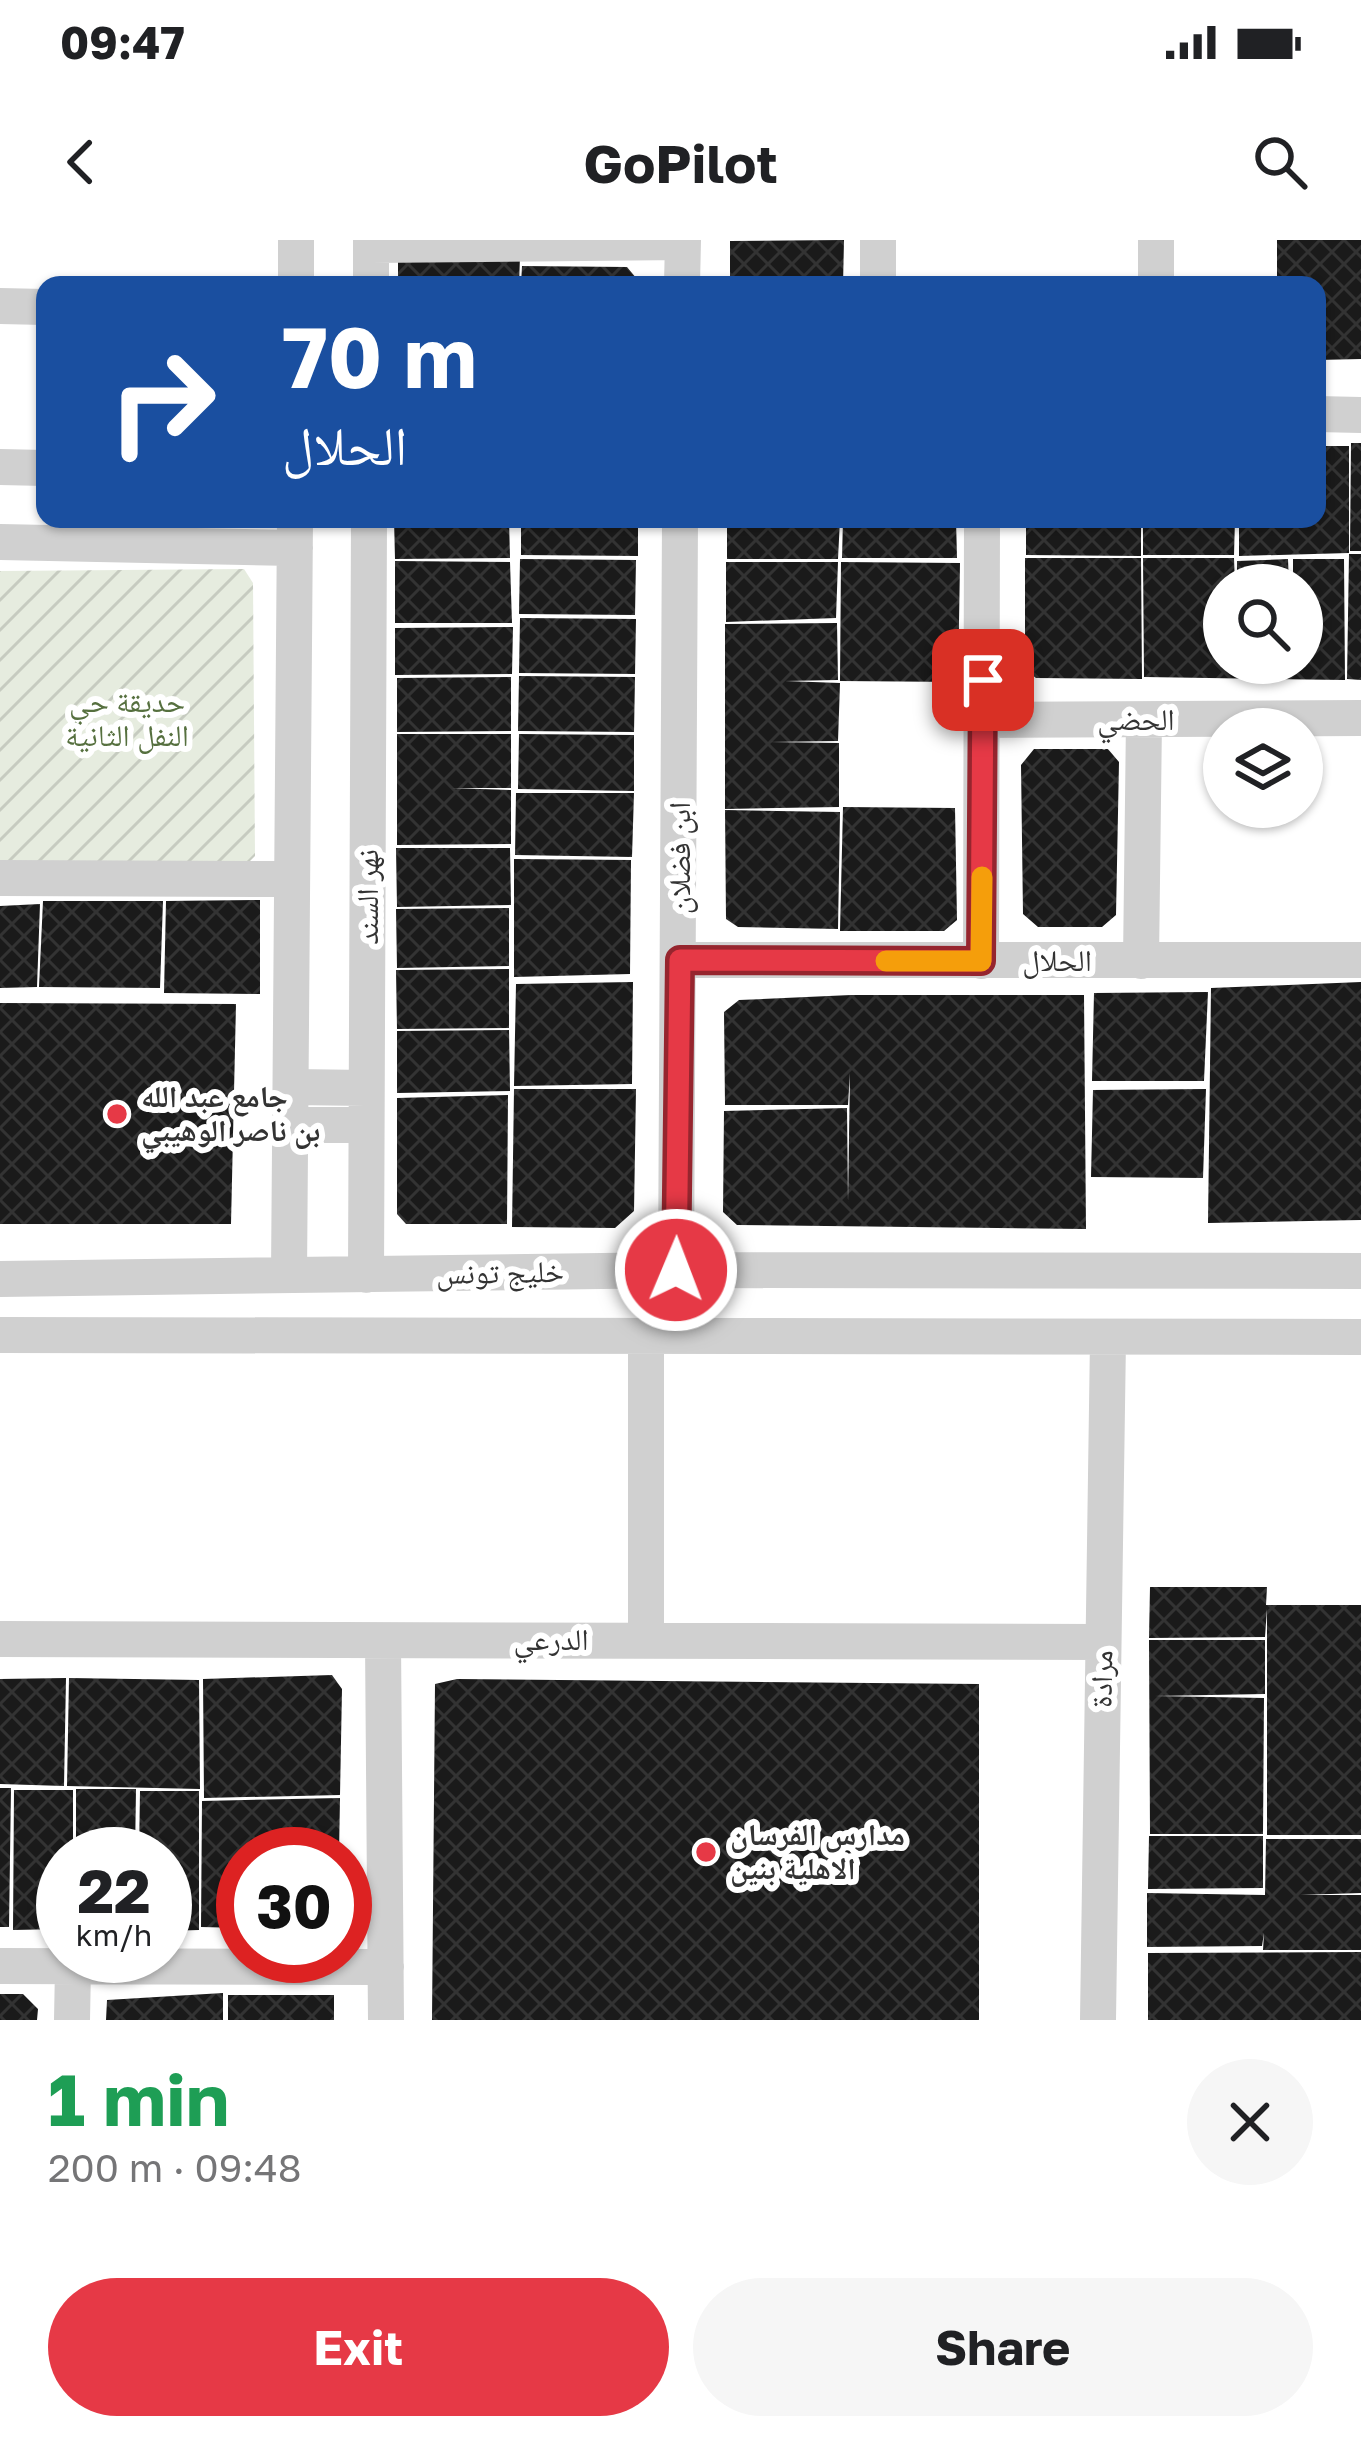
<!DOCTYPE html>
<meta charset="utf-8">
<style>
:root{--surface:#fff;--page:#f6f6f6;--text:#202124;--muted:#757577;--accent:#e63946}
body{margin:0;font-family:"Golos Text","Noto Naskh Arabic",sans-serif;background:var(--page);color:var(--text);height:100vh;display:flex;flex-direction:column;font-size:45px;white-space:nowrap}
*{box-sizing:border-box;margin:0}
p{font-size:39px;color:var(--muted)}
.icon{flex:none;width:66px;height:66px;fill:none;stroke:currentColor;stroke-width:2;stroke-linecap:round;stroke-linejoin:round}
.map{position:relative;height:1780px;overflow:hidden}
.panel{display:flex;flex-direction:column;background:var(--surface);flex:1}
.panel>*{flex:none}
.banner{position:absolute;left:36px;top:36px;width:1290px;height:252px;border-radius:24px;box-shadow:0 3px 9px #0004;background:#1a4fa0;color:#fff;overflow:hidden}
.controls{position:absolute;left:1203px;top:324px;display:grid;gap:24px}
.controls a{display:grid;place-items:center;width:120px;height:120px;border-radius:50%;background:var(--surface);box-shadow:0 3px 9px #0004;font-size:60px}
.speed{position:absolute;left:36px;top:1587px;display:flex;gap:24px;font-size:60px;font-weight:700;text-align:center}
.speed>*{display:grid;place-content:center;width:156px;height:156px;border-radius:50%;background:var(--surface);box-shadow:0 3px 9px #0004;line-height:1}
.speed small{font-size:30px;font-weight:400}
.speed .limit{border:18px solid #d22;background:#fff;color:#111}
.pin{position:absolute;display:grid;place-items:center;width:102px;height:102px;color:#fff;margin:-51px;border-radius:24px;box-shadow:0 6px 18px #0006}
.me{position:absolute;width:132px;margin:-66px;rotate:1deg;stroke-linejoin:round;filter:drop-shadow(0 0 9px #0008)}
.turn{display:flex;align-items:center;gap:42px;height:252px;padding:0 48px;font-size:54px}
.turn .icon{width:156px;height:156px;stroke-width:2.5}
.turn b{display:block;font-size:84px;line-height:102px}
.round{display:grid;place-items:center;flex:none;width:126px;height:126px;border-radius:63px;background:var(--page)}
.head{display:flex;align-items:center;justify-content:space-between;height:204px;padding:0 48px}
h1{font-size:72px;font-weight:700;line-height:90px;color:#1e9e55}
.button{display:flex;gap:24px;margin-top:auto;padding:24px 48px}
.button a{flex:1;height:138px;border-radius:72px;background:var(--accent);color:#fff;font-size:48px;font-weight:700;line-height:138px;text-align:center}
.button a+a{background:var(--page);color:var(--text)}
.status{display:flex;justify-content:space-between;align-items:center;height:84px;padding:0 60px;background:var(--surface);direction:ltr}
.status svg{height:33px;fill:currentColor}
header{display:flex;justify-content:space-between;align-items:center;height:156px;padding:0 48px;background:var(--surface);font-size:54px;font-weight:700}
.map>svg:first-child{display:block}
</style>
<div class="status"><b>09:47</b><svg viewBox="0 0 49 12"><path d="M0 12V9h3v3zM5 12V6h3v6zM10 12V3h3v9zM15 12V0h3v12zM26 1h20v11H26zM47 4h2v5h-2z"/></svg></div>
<header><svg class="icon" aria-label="back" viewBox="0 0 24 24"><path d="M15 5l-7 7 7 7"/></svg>GoPilot<svg class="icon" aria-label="search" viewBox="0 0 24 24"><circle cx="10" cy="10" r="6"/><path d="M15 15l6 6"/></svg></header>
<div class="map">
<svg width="1361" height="1780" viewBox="0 0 1361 1780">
<defs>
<pattern id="garden-furrows" width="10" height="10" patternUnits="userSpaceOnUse" patternTransform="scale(3)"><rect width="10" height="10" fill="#e6ecdf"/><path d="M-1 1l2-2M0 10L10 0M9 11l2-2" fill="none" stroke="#c6cbc0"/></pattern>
<pattern id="building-cross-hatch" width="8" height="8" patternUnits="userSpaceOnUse" patternTransform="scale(3)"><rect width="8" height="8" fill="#1a1a1a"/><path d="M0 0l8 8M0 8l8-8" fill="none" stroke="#333"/></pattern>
</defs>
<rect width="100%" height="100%" fill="#fff"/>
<path fill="url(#garden-furrows)" d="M244 329 253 343 255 616 241 630 0 628V331Z"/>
<path fill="url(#building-cross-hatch)" d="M844 0 843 45H730V1Z
M1277 0H1361V119L1317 120V45H1277Z
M520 16 519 45H398V20Z
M522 26 627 27 642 45H521Z
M1351 203H1361V311H1350Z
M1317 206H1349V313L1239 316V279H1317Z
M394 279H509L510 318 395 319Z
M521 279H638V316L521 315Z
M727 279H840L838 319H727Z
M843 279H956L957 318H842Z
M1026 279H1141V316L1026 315Z
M1143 279H1235L1234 315H1143Z
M1349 314H1361V440L1347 439Z
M1025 318H1141L1142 439 1036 438 1025 429Z
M1143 318H1234L1235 345H1224V423H1302V345H1293V319H1344L1345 440 1144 437Z
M520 319 636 320 635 375 519 374Z
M1288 319 1289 345H1237V321Z
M395 321 510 322 512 383H395Z
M726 322H838L836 378 726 382Z
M841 322 960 323 958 442 840 441Z
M520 378 636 379 635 434 519 433Z
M837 383 838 440 785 441 840 443 838 501 770 502 839 503V567L725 569V384Z
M513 387 512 434 395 435V388Z
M519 436 635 437 634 492 518 491Z
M511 437V491L397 492V438Z
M397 494H511V548H452L511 550V604L397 605Z
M519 494 634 495V551L518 549Z
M1034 509H1108L1119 522 1116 675 1102 687H1038L1023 674 1021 525Z
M516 553H634L632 617 515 615Z
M843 567 955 568 957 680 944 691H840Z
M725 570 840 572 838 689 738 687 726 679Z
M396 608H510L511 665 397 667Z
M514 619 631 620 630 734 514 737Z
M260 660V754L164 753 166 661Z
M43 661H163L160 748 39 747Z
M40 664 37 747 0 748V666Z
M509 668V726L397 728 396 669Z
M509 729V788L397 789 396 730Z
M633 742 632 844 514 846 516 744Z
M1361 742V980L1208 983 1211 748Z
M1208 752 1204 841H1092L1094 753Z
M851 755H1084L1086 989 737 985 723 972 724 871 847 868 848 962 850 833 848 865H725L724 772 739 760Z
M0 763 236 764 231 984H0Z
M509 790 510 851 397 853V791Z
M514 849H636L634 971 615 988 512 987Z
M1206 849 1203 938 1091 937 1093 850Z
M508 855 507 984H406L397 974V858Z
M1150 1347H1267L1266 1365H1361V1595H1267V1369L1265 1397 1149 1398Z
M1149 1400H1265V1454L1155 1456 1264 1458 1263 1594H1150Z
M332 1435 342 1449 340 1555 204 1558 203 1439Z
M66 1438 64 1546 0 1544V1439Z
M69 1438 199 1440 200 1549 67 1546Z
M457 1439 979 1444V1780H432L435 1444Z
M0 1548H11L9 1687H0Z
M76 1549H136L135 1614H76Z
M14 1550H73V1614H63V1689L13 1690Z
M140 1551H199V1690L165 1691V1614H139Z
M340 1558 339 1614H243V1688L201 1687 202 1561Z
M1149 1596H1263V1648L1148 1649Z
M1266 1599H1361V1653L1300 1655H1361V1710H1263L1264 1693 1262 1706 1147 1707V1653L1265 1655Z
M1361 1712V1780H1148V1713Z
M223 1753V1780H106L107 1760Z
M0 1754H23L38 1769 37 1780H0Z
M228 1755H334V1780H228Z"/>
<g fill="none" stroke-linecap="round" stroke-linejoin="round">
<path stroke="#d0d0d0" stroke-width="36" d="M1156 0V45
M371 5 683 2
M296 45V0
M371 45V0
M682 45 683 0
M878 45V0
M0 66 45 67
M1317 174 1361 175
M0 227 45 228
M0 302 295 308
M983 480 1361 478
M0 638 289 639
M680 720H1361
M981 721 982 279
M1141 721 1144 480
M294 847 366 848
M293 885H365
M676 1030 680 279
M289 1035 295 279
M366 1035 369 279
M0 1039 676 1030 1361 1031
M0 1095 1361 1097
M646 1097V1400
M0 1399 1103 1402
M383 1401 386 1780
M0 1726 386 1727
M72 1780 73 1727
M1098 1780 1108 1099"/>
</g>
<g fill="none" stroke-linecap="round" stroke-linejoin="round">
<g stroke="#96252e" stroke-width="30">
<path id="route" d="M676 1030 680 720 981 721 983 440"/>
</g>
<use href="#route" stroke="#e63946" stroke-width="21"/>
<path stroke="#f59e0b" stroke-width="21" d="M886 721H981L982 637"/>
</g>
<g fill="#e63946" stroke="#fff" stroke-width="4.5">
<circle cx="117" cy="874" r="12"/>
<circle cx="706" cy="1612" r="12"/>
</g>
<g text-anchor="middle" stroke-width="12" stroke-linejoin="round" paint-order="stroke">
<g font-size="30" fill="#56703f" stroke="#fff">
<text x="127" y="472">حديقة حي<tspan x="127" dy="34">النفل الثانية</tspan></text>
</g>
<g font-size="30" fill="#333" stroke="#fff">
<text x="1136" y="490">الحضي</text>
<text transform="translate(680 618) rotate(-90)" y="10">ابن فضلان</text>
<text transform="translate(368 657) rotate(-90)" y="10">نهر السند</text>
<text x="1057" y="731">الحلال</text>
<text transform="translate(500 1033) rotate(-1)" y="10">خليج تونس</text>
<text x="551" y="1410">الدرعي</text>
<text transform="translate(1102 1439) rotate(-89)" y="10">مرادة</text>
</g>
<g font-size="30" font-weight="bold" fill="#333" stroke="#fff" text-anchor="start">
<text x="141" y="867">جامع عبد الله<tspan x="141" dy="34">بن ناصر الوهيبي</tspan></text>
<text x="730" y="1605">مدارس الفرسان<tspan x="730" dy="34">الاهلية بنين</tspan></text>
</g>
</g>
</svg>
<div class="controls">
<a><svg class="icon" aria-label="search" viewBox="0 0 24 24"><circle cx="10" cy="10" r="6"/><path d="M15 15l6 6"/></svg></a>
<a><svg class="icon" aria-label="layers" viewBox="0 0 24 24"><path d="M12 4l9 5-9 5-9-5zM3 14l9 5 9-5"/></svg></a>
</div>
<div class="speed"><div>22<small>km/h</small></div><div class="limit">30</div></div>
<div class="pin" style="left:983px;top:440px;background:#d93025"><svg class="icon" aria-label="arrive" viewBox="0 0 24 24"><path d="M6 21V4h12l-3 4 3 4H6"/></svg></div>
<svg class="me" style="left:676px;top:1030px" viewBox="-20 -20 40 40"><circle r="17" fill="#e63946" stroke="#fff" stroke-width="3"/><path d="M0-11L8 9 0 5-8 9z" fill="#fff"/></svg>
<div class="banner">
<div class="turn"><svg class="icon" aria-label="right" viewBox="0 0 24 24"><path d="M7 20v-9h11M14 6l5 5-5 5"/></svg><div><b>70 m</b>الحلال</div></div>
</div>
</div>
<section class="panel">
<div class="head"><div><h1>1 min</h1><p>200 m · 09:48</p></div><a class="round"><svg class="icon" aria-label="close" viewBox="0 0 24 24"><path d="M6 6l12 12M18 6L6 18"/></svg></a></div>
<div class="button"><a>Exit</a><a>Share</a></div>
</section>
